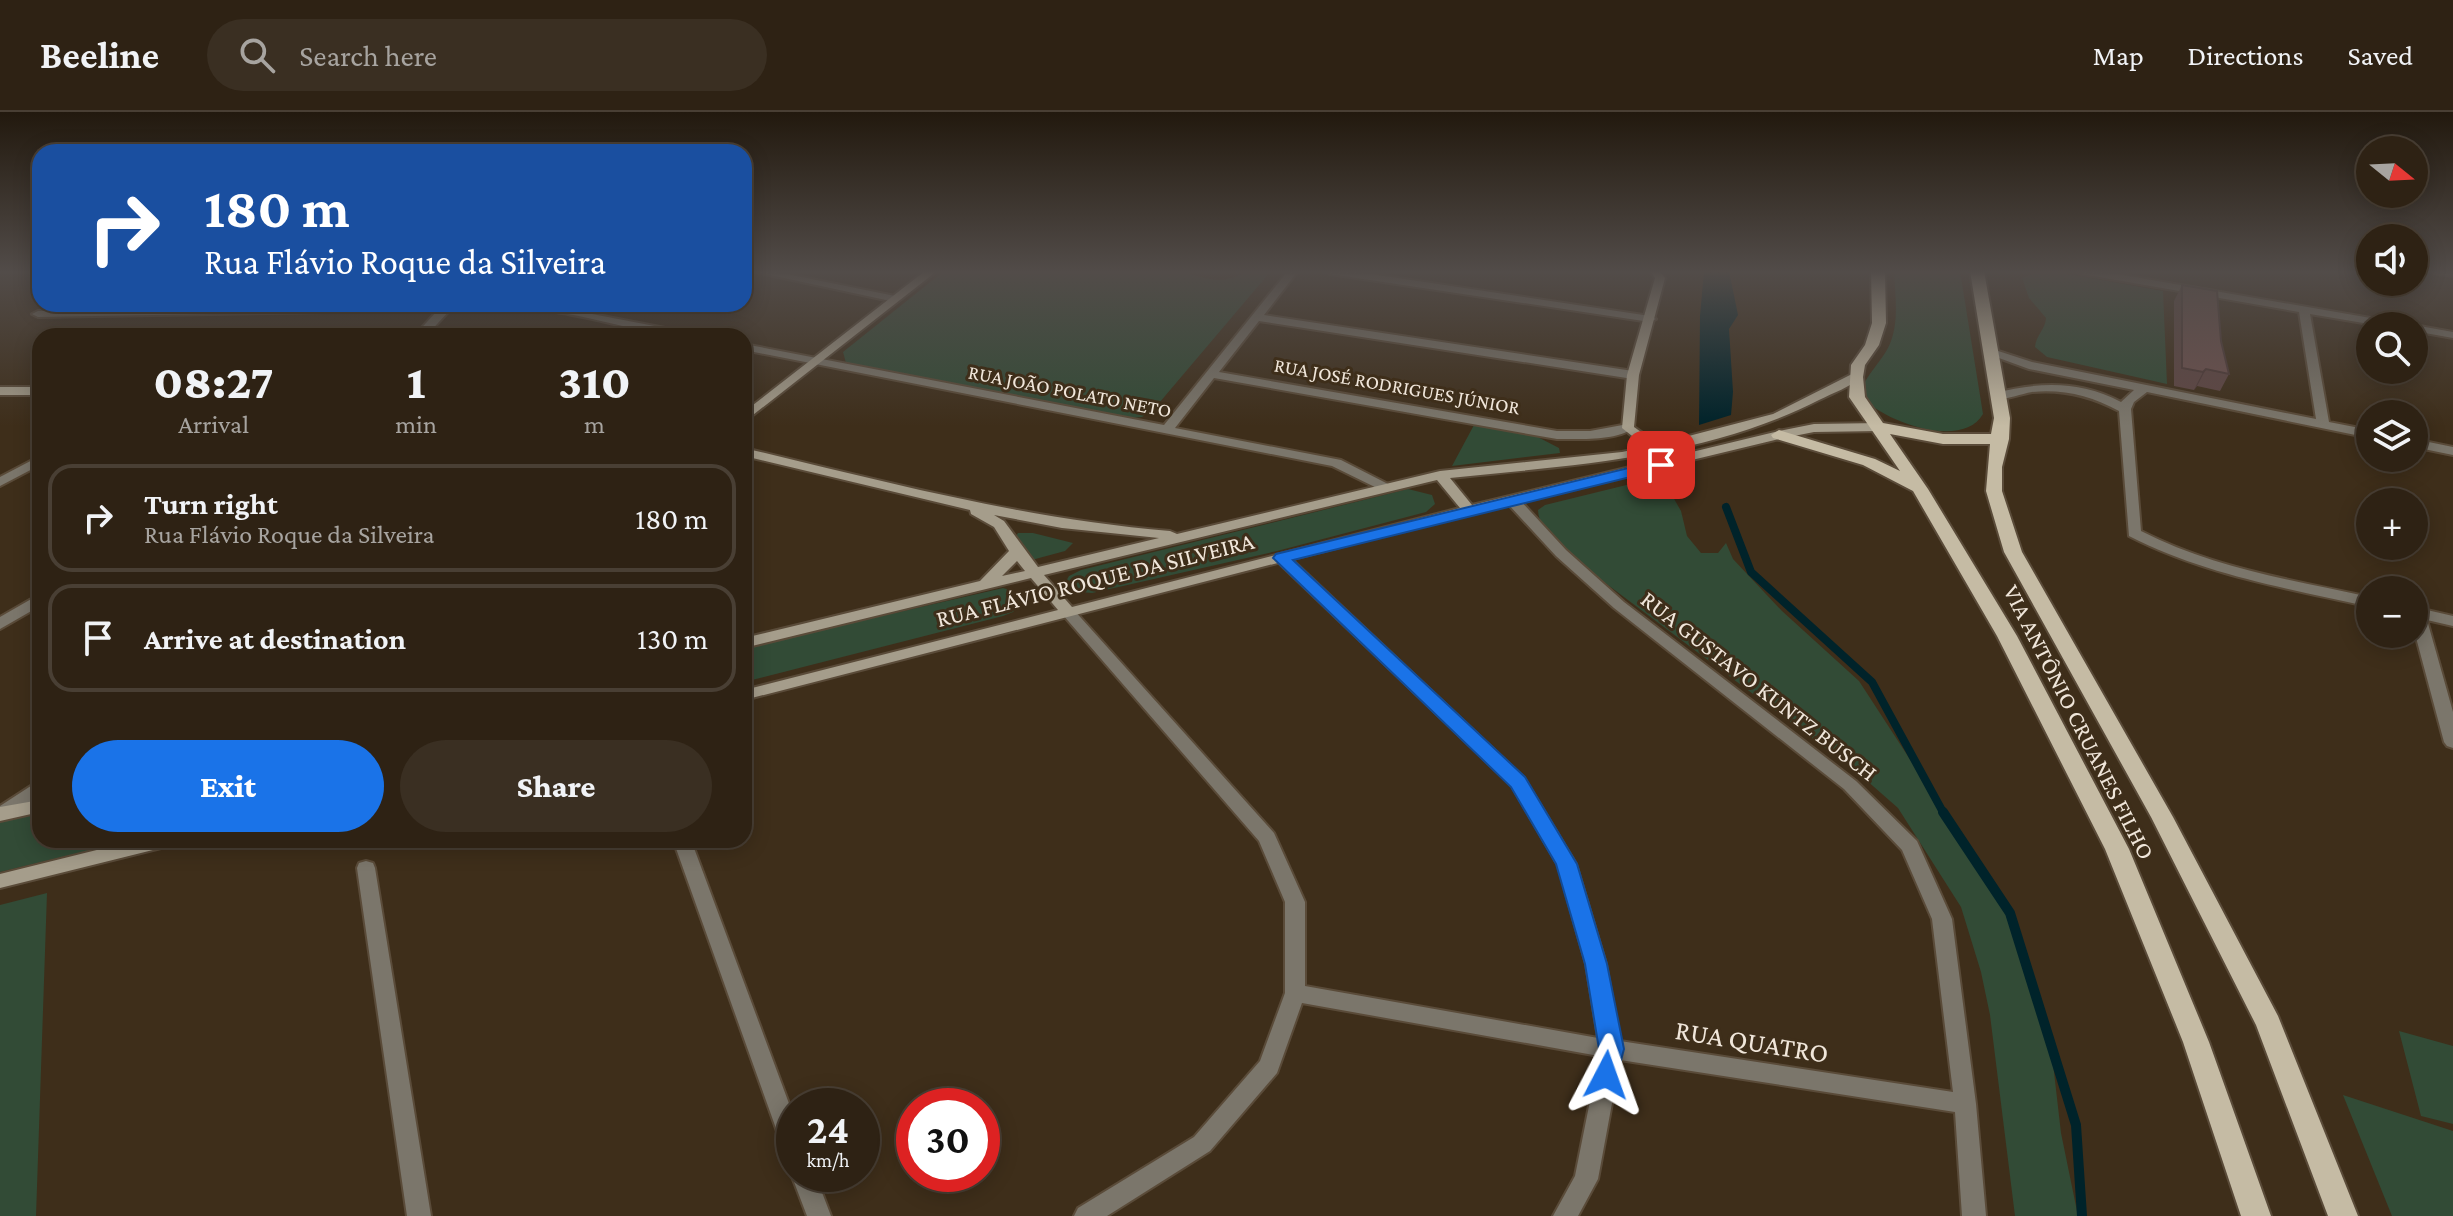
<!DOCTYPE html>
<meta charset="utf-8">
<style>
:root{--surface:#2e2214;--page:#3a2f22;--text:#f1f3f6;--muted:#a7a4a0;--line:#493f34;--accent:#1a73e8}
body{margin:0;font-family:"Crimson Pro",serif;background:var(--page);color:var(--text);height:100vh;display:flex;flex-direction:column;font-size:30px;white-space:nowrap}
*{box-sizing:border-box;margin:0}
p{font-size:26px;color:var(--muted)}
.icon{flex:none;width:44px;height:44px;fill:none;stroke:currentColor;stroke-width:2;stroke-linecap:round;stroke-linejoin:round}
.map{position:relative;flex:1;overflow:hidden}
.details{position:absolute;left:32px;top:216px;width:720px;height:520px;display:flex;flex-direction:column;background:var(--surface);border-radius:24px;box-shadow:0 4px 20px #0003,0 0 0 2px var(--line)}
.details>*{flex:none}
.guide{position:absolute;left:32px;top:32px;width:720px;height:168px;border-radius:24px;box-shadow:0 4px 20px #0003,0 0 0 2px var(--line);background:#1a4fa0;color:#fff;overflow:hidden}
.needle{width:52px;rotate:108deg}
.buttons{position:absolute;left:2356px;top:24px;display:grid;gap:16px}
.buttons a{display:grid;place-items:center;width:72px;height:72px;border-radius:50%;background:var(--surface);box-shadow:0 4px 20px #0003,0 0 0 2px var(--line);font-size:40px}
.speed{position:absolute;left:776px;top:976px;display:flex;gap:16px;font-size:40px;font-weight:700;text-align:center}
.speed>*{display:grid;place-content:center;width:104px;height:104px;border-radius:50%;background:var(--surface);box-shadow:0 4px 20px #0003,0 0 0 2px var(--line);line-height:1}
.speed small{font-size:20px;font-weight:400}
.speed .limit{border:12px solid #d22;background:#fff;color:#111}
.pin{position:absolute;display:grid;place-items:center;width:68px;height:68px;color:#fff;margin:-34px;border-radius:16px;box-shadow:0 4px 12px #0006}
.me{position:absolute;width:88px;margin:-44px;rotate:4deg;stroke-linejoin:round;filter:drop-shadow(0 0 6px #0008)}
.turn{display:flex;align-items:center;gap:28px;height:168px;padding:0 40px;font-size:36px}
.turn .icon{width:104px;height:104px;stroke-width:2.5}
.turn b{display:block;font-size:56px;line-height:68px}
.eta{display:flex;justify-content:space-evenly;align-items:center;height:136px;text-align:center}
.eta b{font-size:48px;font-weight:800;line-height:56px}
.button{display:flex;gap:16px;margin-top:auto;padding:16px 40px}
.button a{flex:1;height:92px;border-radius:48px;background:var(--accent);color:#fff;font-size:32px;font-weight:800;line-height:92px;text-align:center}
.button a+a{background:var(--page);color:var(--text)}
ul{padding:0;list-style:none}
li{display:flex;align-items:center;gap:24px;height:108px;margin:0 16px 12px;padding:0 24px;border:4px solid var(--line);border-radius:24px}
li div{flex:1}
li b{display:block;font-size:30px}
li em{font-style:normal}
header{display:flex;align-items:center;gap:48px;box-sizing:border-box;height:112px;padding:0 40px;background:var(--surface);border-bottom:2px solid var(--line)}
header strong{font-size:38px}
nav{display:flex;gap:44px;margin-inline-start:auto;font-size:28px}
.search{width:560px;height:72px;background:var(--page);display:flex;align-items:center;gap:20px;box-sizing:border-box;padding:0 28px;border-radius:44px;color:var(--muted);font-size:30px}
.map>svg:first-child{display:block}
</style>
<header>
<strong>Beeline</strong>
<div class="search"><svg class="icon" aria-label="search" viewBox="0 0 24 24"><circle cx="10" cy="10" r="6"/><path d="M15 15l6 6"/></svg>Search here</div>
<nav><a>Map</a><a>Directions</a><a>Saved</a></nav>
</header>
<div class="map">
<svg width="2453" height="1104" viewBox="0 0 2453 1104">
<rect width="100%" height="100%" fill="#3e2e1a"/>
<path fill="#324b36" d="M944 159H1185C1203 168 1229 173 1245 159H1271L1154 297 1142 305 1122 307 846 251 843 240Z
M1894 159H1960L1983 302C1962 339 1881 309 1860 283 1864 263 1884 249 1891 229 1899 208 1895 181 1894 159Z
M2036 160 2063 161 2163 179 2167 272 2047 245 2035 235C2036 223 2045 218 2046 206L2029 186 2022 166Z
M1474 313 1530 321 1559 336 1560 341 1452 354Z
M1663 364 1677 380 1673 385 1681 399 1687 424 1701 441H1718L1726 431 1733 447 1782 499 1859 569 2010 801 2051 934 2061 1021 2078 1104H2015L1990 903 1981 860 1961 795 1898 696 1857 660 1584 455C1567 440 1539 423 1538 398L1545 393Z
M1408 377 1432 383 1435 392 1426 400 1277 439 1092 481 1070 479 1065 471 1069 464 1081 458Z
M1018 421H1033L1073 431 1065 439 1028 449 1013 428Z
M1003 476 1013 479 1020 490 1013 500 1003 504 744 570V536Z
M40 700V728H132L0 760V709Z
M47 781 36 1104H0V793Z
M2399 919 2453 934V1012L2421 1004Z
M2343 983 2453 1019V1104H2392Z"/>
<path fill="#00232a" d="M1704 159H1729L1738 203 1729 217 1733 280 1731 303 1699 313 1700 204Z"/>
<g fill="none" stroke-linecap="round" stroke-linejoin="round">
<path stroke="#00232a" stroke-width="8" d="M1726 395 1751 460 1872 570 1944 702"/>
<path stroke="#00232a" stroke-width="10" d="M1943 700 2010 801 2076 1013 2082 1104"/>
<g stroke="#5a4b39" stroke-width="4">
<path id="street" d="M751 159H772L895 184 900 187 895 190Z
M1288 159H1298L1264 203 1633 259 1639 263 1633 267 1259 209 1219 260 1557 319H1590L1628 312 1634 316C1615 329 1580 327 1557 327L1214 266 1175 316 1341 348 1388 372 1390 375 1383 379 1332 354 744 238V232L1164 313Z
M1325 159H1351L1650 204 1656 207 1650 210 1330 162Z
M2077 159H2100L2405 212 2407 214H2381L2310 202 2329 310 2370 318V326L2147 280 2134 290 2131 297 2141 419C2213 456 2291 468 2370 485V495C2287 476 2205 463 2129 424L2119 299C2091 284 2064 277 2032 280 2020 282 2007 288 1995 287V281C2038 270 2080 268 2121 290L2134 278 2029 257 1988 242 1986 240 1992 237 2032 250 2316 307 2299 200 2082 162Z
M2433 159H2453V164L2434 161Z
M393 192H540L691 221 697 224C649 224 603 207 556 200 521 195 485 197 450 198L426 224H414L438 198 38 205 32 202 38 199Z
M2414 213 2453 220V226L2414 219V214H2410Z
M2414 327 2453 335V343L2414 335Z
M40 344V353L0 374V365Z
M1513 385 1518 386 1566 438 1624 490 1856 669 1917 729 1952 807 1976 992 1986 1104H1962L1955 1000 1620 948 1598 1067 1578 1104H1553L1575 1064 1599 944 1302 891 1277 961 1210 1039 1107 1104H1074L1078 1096 1194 1025 1260 949 1285 881V790L1259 729 1063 503 1060 500 1063 497H1073L1274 721 1305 790V874L1598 926 1586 852 1558 753 1512 674 1277 449 1275 446 1277 443H1287L1524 666 1576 752 1606 852 1620 929 1953 980 1932 807 1902 738 1844 677 1614 496 1556 444 1508 392 1506 389 1508 386Z
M40 482V494L0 517V505Z
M2414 495 2453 504V514L2427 508 2453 600V636L2447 634 2444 630 2414 518Z
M40 668V683L9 706 0 707V694Z
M673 728H691L794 1005V1046L786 1043 783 1036Z
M366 749 373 751 375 756 431 1104H407L357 756 359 751Z
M794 1056V1062H815L831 1104H807L791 1062Z"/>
</g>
<g stroke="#5a4b39" stroke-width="4">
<path id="secondary" d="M925 159H937L744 310V300Z
M1650 159H1660L1665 166 1639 263 1634 315 1658 332 1773 302 1852 262 1856 261 1862 265C1850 275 1833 281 1819 288 1706 346 1574 353 1450 366L1472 393 1779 319 1814 312 1880 311 1886 315 1880 319 1814 320 1779 327 1472 401 744 588V578L1058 498 1031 466 744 536V526L980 469 1009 439 994 415 971 402 970 398 744 344V336C885 370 1025 407 1170 419L1177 422 1440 359 1622 340 1646 335 1622 316 1627 263 1655 166ZM1437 368 1460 396 1072 495 1044 463ZM994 403 1062 416 1159 426 1038 455 1004 409ZM1017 449 1025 459 1002 464Z
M0 275H40V283H0Z
M40 688V700L0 709V695Z
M137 728H174L172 733 165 735 0 776V762Z"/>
</g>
<g stroke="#5a4b39" stroke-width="4">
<path id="primary" d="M1871 159H1885L1886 211 1879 233 1865 253 1863 265 1865 285 1883 311 1943 322H1991L1994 306 1970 159H1984L2010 306 2009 327 2002 355V379L2022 440 2173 705 2278 904 2358 1104H2328L2256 913 2151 705 2004 440 1986 379 1990 332H1943L1890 322 1928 377 2017 524 2129 737 2209 930 2271 1104H2241L2183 930 2105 737 1997 524 1913 379 1863 353 1773 326 1771 323 1779 318 1785 320 1875 347 1900 359 1849 285 1851 253 1865 233 1872 211Z"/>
</g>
<use href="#street" fill="#7b766b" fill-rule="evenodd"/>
<use href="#secondary" fill="#a59d8b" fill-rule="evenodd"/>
<use href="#primary" fill="#c5bba4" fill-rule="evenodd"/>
</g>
<path fill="#5f4644" d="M2182 173 2229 262 2220 279 2197 274 2194 278 2174 274V189Z"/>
<path fill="#4d3937" d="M2206 257 2197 274 2194 278 2203 260Z"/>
<path fill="#6e514f" stroke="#4d3937" stroke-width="2" d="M2182 173 2217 179 2221 229 2229 262 2206 257 2203 260 2182 256Z"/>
<linearGradient id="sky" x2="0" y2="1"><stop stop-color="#22190e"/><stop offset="0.51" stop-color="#524c49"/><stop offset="1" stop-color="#524c49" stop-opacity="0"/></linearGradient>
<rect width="2453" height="314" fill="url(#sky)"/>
<path fill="#1a73e8" stroke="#114b97" stroke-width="2" d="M1661 348 1667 350V356L1293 448 1525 665 1577 752 1607 852 1624 937 1615 971 1606 974 1597 971 1594 963 1599 937 1585 852 1556 752 1511 675 1273 446 1276 442Z"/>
<g text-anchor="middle" stroke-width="6" stroke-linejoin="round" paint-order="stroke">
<g font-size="20" fill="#f0e6da" stroke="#3e2e1a">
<text transform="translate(1397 274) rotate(10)" y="7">RUA JOSÉ RODRIGUES JÚNIOR</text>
<text transform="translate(1070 279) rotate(11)" y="7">RUA JOÃO POLATO NETO</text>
</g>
<g font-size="24" fill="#f0e6da" stroke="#3e2e1a">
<text transform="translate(1095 468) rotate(-14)" y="8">RUA FLÁVIO ROQUE DA SILVEIRA</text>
<text transform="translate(1759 574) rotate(38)" y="8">RUA GUSTAVO KUNTZ BUSCH</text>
<text transform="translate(2079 610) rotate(63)" y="8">VIA ANTÔNIO CRUANES FILHO</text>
</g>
<g font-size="28" fill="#f0e6da" stroke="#3e2e1a">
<text transform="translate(1752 929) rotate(9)" y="10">RUA QUATRO</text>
</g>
</g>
</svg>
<div class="buttons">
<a><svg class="needle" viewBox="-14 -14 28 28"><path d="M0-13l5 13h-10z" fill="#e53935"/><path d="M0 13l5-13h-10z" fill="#a7a4a0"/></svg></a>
<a><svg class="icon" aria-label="sound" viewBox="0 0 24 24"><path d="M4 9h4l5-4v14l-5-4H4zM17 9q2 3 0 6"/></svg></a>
<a><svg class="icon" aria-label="search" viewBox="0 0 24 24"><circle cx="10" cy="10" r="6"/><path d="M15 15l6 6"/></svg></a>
<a><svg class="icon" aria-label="layers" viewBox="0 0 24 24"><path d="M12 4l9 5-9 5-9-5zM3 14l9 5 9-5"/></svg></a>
<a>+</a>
<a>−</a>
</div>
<div class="speed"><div>24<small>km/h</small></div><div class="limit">30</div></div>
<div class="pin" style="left:1661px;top:353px;background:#d93025"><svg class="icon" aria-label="arrive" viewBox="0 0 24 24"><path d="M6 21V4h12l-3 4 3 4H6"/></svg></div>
<svg class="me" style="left:1606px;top:963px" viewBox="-20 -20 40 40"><path d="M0-17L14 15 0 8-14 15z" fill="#1a73e8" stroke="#fff" stroke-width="4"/></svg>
<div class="guide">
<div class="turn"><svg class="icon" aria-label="right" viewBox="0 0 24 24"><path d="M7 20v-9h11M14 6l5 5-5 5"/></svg><div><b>180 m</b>Rua Flávio Roque da Silveira</div></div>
</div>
<section class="details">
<div class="eta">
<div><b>08:27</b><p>Arrival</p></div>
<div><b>1</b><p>min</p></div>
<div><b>310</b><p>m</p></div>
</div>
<ul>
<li><svg class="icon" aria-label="right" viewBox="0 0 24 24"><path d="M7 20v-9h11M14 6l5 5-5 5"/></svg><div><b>Turn right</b><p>Rua Flávio Roque da Silveira</p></div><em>180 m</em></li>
<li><svg class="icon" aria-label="arrive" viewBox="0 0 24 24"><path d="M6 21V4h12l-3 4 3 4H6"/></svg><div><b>Arrive at destination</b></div><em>130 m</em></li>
</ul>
<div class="button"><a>Exit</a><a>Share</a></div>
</section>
</div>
